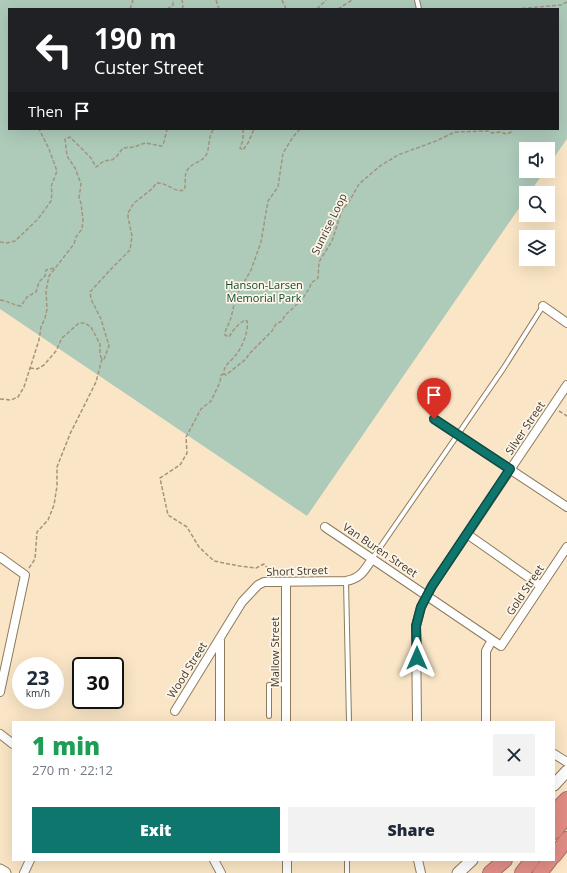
<!DOCTYPE html>
<meta charset="utf-8">
<style>
:root{--surface:#fff;--page:#f2f2f3;--text:#1f2937;--muted:#747a83;--accent:#0f766e}
body{margin:0;font-family:"Open Sans",sans-serif;background:var(--page);color:var(--text);height:100vh;display:flex;flex-direction:column;font-size:15px;white-space:nowrap}
*{box-sizing:border-box;margin:0}
p{font-size:13px;color:var(--muted)}
.icon{flex:none;width:22px;height:22px;fill:none;stroke:currentColor;stroke-width:2;stroke-linecap:round;stroke-linejoin:round}
.map{position:relative;flex:1;overflow:hidden}
.sheet{position:absolute;left:12px;top:721px;width:543px;height:140px;display:flex;flex-direction:column;background:var(--surface);border-radius:0px;box-shadow:0 4px 16px #0002}
.sheet>*{flex:none}
.banner{position:absolute;left:8px;top:8px;width:551px;height:122px;border-radius:0px;box-shadow:0 4px 16px #0002;background:#202124;color:#fff;overflow:hidden}
.fabs{position:absolute;left:519px;top:142px;display:grid;gap:8px}
.fabs a{display:grid;place-items:center;width:36px;height:36px;border-radius:0px;background:var(--surface);box-shadow:0 4px 16px #0002;font-size:20px}
.speed{position:absolute;left:12px;top:657px;display:flex;gap:8px;font-size:20px;font-weight:700;text-align:center}
.speed>*{display:grid;place-content:center;width:52px;height:52px;border-radius:50%;background:var(--surface);box-shadow:0 4px 16px #0002;line-height:1}
.speed small{font-size:10px;font-weight:400}
.speed .limit{border:2px solid #111;border-radius:6px;background:#fff;color:#111}
.pin{position:absolute;display:grid;place-items:center;width:34px;height:34px;color:#fff;margin:-41px -17px;border-radius:50% 50% 50% 0;rotate:-45deg;box-shadow:0 0 4px #0007}
.pin .icon{rotate:45deg}
.me{position:absolute;width:44px;margin:-22px;rotate:0deg;stroke-linejoin:round;filter:drop-shadow(0 0 3px #0008)}
.turn{display:flex;align-items:center;gap:14px;height:84px;padding:0 20px;font-size:18px}
.turn .icon{width:52px;height:52px;stroke-width:2.5}
.turn b{display:block;font-size:28px;line-height:34px}
.then{display:flex;align-items:center;height:38px;padding:0 20px;background:#0003;gap:8px;font-size:15px}
.round{display:grid;place-items:center;flex:none;width:42px;height:42px;border-radius:0px;background:var(--page)}
.overview{display:flex;align-items:center;justify-content:space-between;height:68px;padding:0 20px}
h1{font-size:24px;font-weight:800;line-height:30px;color:#1e9e55}
.button{display:flex;gap:8px;margin-top:auto;padding:8px 20px}
.button a{flex:1;height:46px;border-radius:0px;background:var(--accent);color:#fff;font-size:16px;font-weight:800;line-height:46px;text-align:center}
.button a+a{background:var(--page);color:var(--text)}
.map>svg:first-child{display:block}
</style>
<div class="map">
<svg width="567" height="873" viewBox="0 0 567 873">
<rect width="100%" height="100%" fill="#fae6c6"/>
<path fill="#aecbba" fill-rule="evenodd" d="M0 0H567V139L548 166V149H526V171H545L529 193H526V198L307 516 0 309ZM9 9H558V129H9Z"/>
<g fill="none" stroke-linecap="round" stroke-linejoin="round">
<g stroke="#8d7b5e" stroke-width="6">
<path id="lane" d="M417 0 419 9
M372 559 503 369 543 306
M346 581 349 722
M269 716V685L286 684
M347 873V860"/>
</g>
<g stroke="#8d7b5e" stroke-width="10">
<path id="street" d="M543 306 567 323
M434 419 567 507
M325 527 501 646 567 547
M467 534 541 586
M0 557 25 575 0 692
M286 582V722
M220 641V722
M175 711 242 602 258 585 264 582 346 581C361 578 364 571 372 559
M417 722 416 626 421 607 432 586 567 385
M486 722V651L492 640
M0 734 13 744
M554 754 567 762
M214 860 221 873
M287 860V873
M418 860 421 873
M24 873 30 860"/>
</g>
<g stroke="#8d7b5e" stroke-width="13">
<path id="secondary" d="M554 785 567 771
M0 870 5 873
M458 873 472 860"/>
</g>
<g stroke="#a96f66" stroke-width="16">
<path id="highway" d="M554 812 567 799
M554 832 567 816
M554 856 567 839
M490 873 505 860
M522 873 532 860
M540 873 550 860"/>
</g>
<path stroke="#a3947d" stroke-width="1.5" stroke-dasharray="4 2" stroke-linecap="butt" d="M216 0 219 9
M282 0 286 9
M130 9 133 0
M167 9 173 5V0
M182 9 183 6 182 0
M317 9 326 0
M338 9 352 0
M516 9 561 5 567 2
M243 129V140L240 148 243 150 248 143 254 129
M300 129 293 137 283 153 278 187 268 201 261 242 251 270 236 296 231 318 225 332V335L229 337C233 330 238 324 245 320L247 321C249 331 242 348 235 356 230 362 223 366 224 374L226 375 246 359 249 354 272 331 276 324 282 321 285 315 291 310 303 298 310 287 311 283 318 278 319 262 332 241 342 210 349 202 359 184 380 166 398 155 436 141 455 132 487 131 493 133 499 132 507 134 511 132 510 129
M0 242 7 243 15 241 38 219 51 201 52 193 51 187 57 171 49 149 39 129
M0 300C8 301 13 305 21 306L27 297 36 292 39 282 45 276 46 270 54 268
M30 368 37 369 44 365 56 351 62 338 79 323H85L91 327 100 344V355L102 359H104L109 346 101 319 91 299 90 292 112 268 130 250 132 236 128 217V213L134 203 153 188 156 183C167 182 174 193 184 190 187 183 183 175 188 169 193 162 204 162 207 153 210 145 208 136 214 129
M224 374 221 375 220 382 211 401 201 409 186 437 187 453 180 465 160 478 168 515 187 527 199 547 214 561 239 566 256 568 264 564 272 574
M0 399 11 400 18 397 24 387 39 340 41 327 45 318 47 309 46 291 49 276 74 244 76 237 82 229 83 220 81 203 79 198 81 184 75 168 67 156 65 139 70 137 91 158 96 167 104 161 112 160 117 156 123 148 134 147 145 143 162 146 164 142 167 129
M559 411 567 416
M29 568 35 559 37 532 48 520 54 505 57 486V467L70 434 96 382 102 359"/>
<use href="#lane" stroke="#fff" stroke-width="4"/>
<use href="#street" stroke="#fff" stroke-width="8"/>
<use href="#secondary" stroke="#fff" stroke-width="11"/>
<use href="#highway" stroke="#e18c85" stroke-width="14"/>
</g>
<g fill="none" stroke-linecap="round" stroke-linejoin="round">
<g stroke="#0a4d48" stroke-width="10">
<path id="route" d="M417 658 416 626 421 607 432 586 510 469 434 419"/>
</g>
<use href="#route" stroke="#0f766e" stroke-width="7"/>
</g>
<g text-anchor="middle" stroke-width="3.5" stroke-linejoin="round" paint-order="stroke">
<g font-size="11" fill="#40382b" stroke="#fdf5e8">
<text transform="translate(329 224) rotate(-64)" y="4">Sunrise Loop</text>
<text transform="translate(525 428) rotate(-56)" y="4">Silver Street</text>
<text transform="translate(380 550) rotate(34)" y="4">Van Buren Street</text>
<text transform="translate(297 571) rotate(-2)" y="4">Short Street</text>
<text transform="translate(525 590) rotate(-56)" y="4">Gold Street</text>
<text transform="translate(275 652) rotate(-90)" y="4">Mallow Street</text>
<text transform="translate(187 670) rotate(-58)" y="4">Wood Street</text>
</g>
<g font-size="11" fill="#0f4930" stroke="#fdf5e8">
<text x="264" y="289">Hanson-Larsen<tspan x="264" dy="13">Memorial Park</tspan></text>
</g>
</g>
</svg>
<div class="fabs">
<a><svg class="icon" aria-label="sound" viewBox="0 0 24 24"><path d="M4 9h4l5-4v14l-5-4H4zM17 9q2 3 0 6"/></svg></a>
<a><svg class="icon" aria-label="search" viewBox="0 0 24 24"><circle cx="10" cy="10" r="6"/><path d="M15 15l6 6"/></svg></a>
<a><svg class="icon" aria-label="layers" viewBox="0 0 24 24"><path d="M12 4l9 5-9 5-9-5zM3 14l9 5 9-5"/></svg></a>
</div>
<div class="speed"><div>23<small>km/h</small></div><div class="limit">30</div></div>
<div class="pin" style="left:434px;top:419px;background:#d93025"><svg class="icon" aria-label="arrive" viewBox="0 0 24 24"><path d="M6 21V4h12l-3 4 3 4H6"/></svg></div>
<svg class="me" style="left:417px;top:658px" viewBox="-20 -20 40 40"><path d="M0-17L14 15 0 8-14 15z" fill="#0f766e" stroke="#fff" stroke-width="4"/></svg>
<div class="banner">
<div class="turn"><svg class="icon" aria-label="left" viewBox="0 0 24 24"><path d="M17 20v-9H6M10 6l-5 5 5 5"/></svg><div><b>190 m</b>Custer Street</div></div>
<div class="then">Then<svg class="icon" aria-label="arrive" viewBox="0 0 24 24"><path d="M6 21V4h12l-3 4 3 4H6"/></svg></div>
</div>
<section class="sheet">
<div class="overview"><div><h1>1 min</h1><p>270 m · 22:12</p></div><a class="round"><svg class="icon" aria-label="close" viewBox="0 0 24 24"><path d="M6 6l12 12M18 6L6 18"/></svg></a></div>
<div class="button"><a>Exit</a><a>Share</a></div>
</section>
</div>
